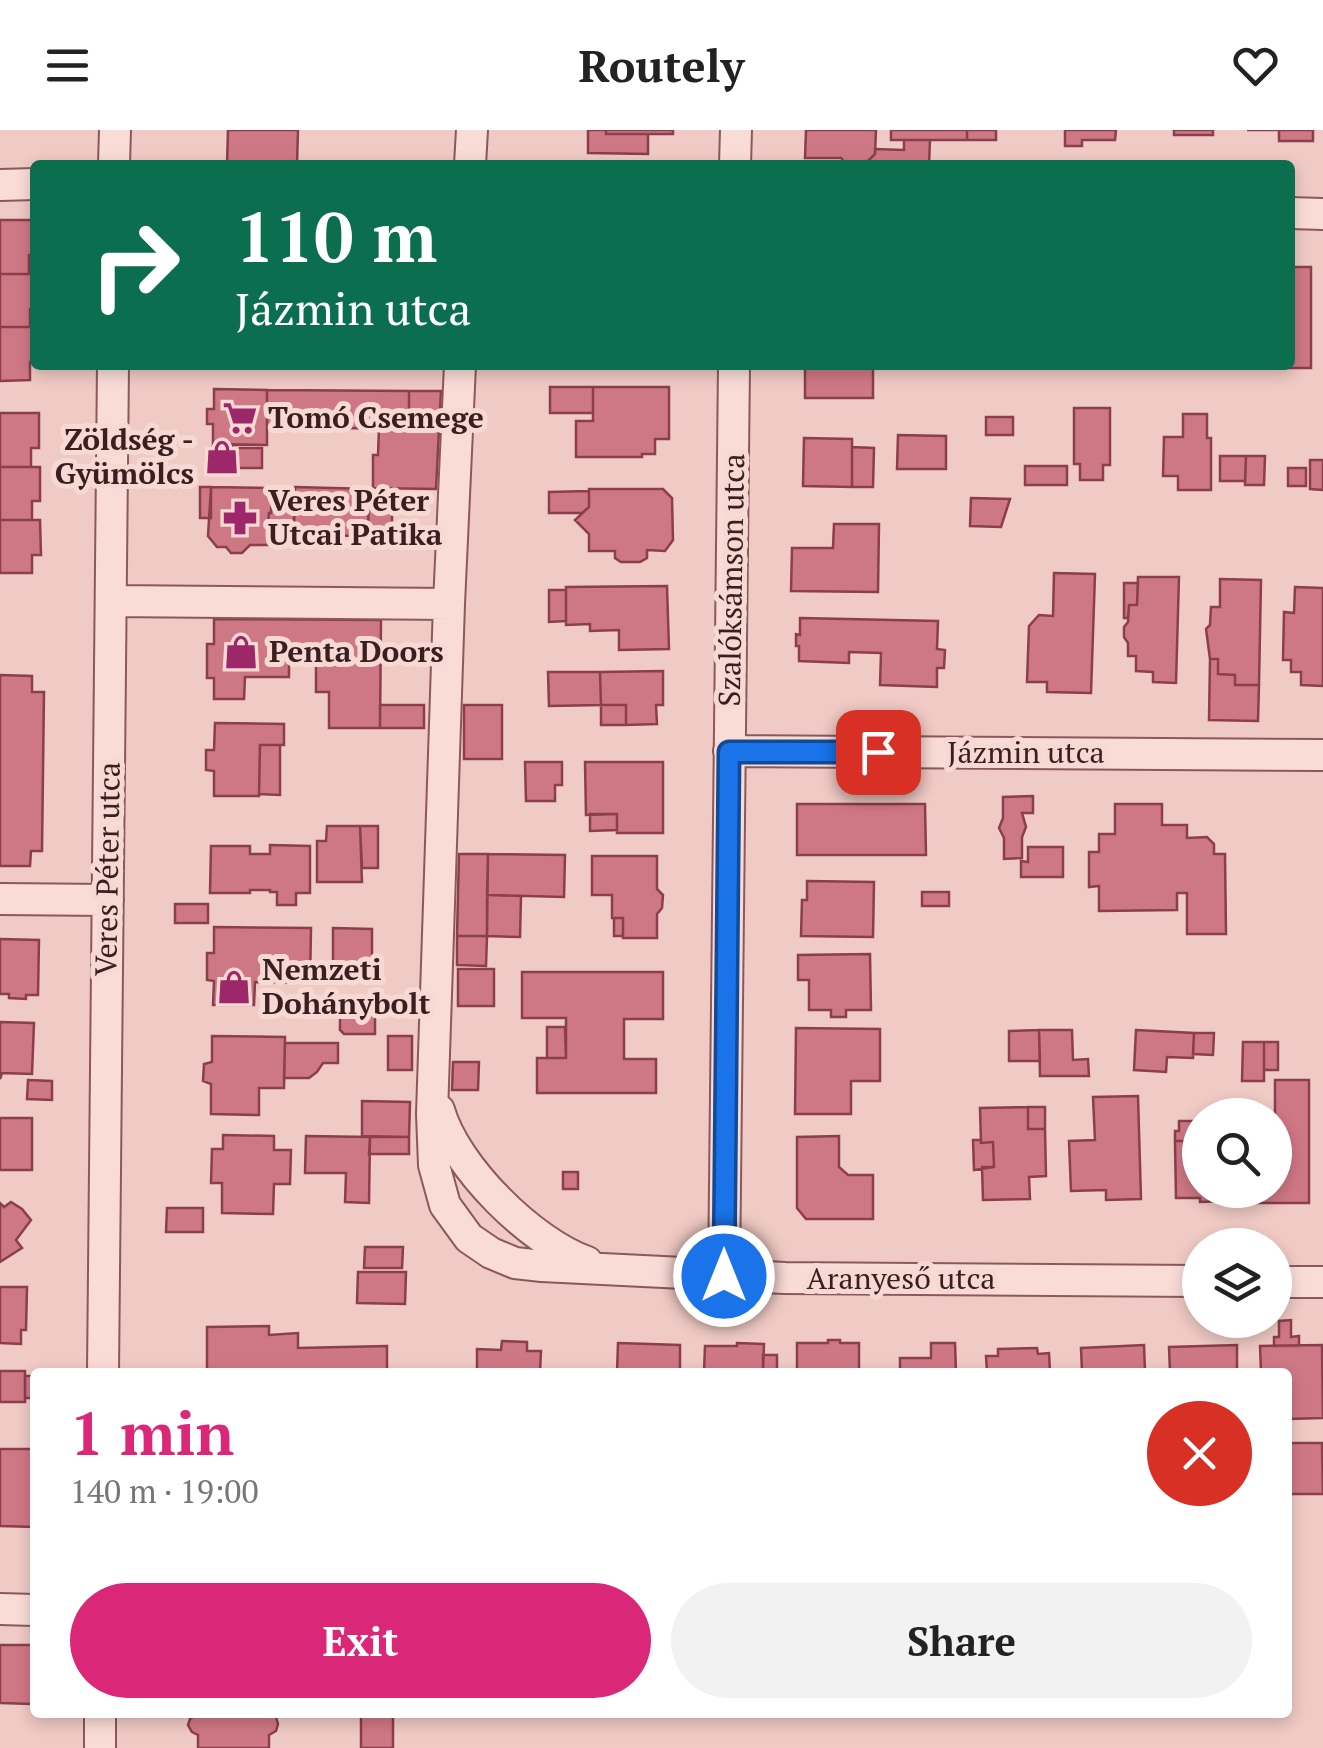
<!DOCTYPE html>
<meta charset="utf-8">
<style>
:root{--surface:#fff;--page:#f2f2f2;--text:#222;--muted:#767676;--accent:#db2777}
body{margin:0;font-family:"PT Serif",serif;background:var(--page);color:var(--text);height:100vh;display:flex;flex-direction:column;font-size:38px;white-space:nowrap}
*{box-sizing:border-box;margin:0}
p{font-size:32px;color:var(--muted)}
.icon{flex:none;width:55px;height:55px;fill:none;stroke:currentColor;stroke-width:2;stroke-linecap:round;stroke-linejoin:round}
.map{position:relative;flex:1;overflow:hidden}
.sheet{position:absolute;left:30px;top:1238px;width:1262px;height:350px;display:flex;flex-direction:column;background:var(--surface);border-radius:10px;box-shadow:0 5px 15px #0003}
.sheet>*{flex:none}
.banner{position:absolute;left:30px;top:30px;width:1265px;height:210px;border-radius:10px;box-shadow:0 5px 15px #0003;background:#0b6e4f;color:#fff;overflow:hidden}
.controls{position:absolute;left:1182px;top:968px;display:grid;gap:20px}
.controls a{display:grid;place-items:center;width:110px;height:110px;border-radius:50%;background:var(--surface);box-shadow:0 5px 15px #0003;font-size:50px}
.pin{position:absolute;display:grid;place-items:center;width:85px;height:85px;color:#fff;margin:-42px;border-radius:20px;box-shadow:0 5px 15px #0006}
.me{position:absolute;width:110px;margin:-55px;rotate:0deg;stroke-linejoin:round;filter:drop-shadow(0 0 8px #0008)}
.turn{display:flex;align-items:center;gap:35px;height:210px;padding:0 40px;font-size:45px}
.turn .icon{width:130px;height:130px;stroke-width:2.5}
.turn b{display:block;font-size:70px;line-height:85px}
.round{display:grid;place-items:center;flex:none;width:105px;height:105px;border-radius:52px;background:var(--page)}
.headline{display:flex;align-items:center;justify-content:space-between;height:170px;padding:0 40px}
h1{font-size:60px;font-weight:700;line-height:75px;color:var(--accent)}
.primary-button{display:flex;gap:20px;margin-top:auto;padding:20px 40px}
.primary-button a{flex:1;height:115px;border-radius:60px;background:var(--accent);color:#fff;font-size:40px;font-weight:700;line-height:115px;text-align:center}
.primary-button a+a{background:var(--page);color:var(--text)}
header{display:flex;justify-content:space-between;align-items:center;height:130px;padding:0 40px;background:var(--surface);font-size:45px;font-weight:700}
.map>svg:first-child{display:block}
</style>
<header><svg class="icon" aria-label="menu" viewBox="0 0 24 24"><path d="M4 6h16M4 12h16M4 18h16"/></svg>Routely<svg class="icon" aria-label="heart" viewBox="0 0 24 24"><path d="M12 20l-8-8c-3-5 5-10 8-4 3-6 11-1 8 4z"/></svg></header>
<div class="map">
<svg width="1323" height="1618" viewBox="0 0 1323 1618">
<rect width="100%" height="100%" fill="#f0cac4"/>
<path fill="#cf7885" stroke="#8b3e4b" stroke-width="2.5" d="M228 0H298L297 35H227Z
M588 0H606V4H648V24L588 23Z
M606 0H673V4H606Z
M806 0H876L875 24 864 35H847L841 28H805Z
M891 0H967V10H891Z
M967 0H996V10H967Z
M1065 0H1116L1115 10H1082V16H1065Z
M1174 0H1213V5H1174Z
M1247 0H1313V11H1279V0Z
M904 10H930L929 35H864L875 24V19L904 20Z
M0 90H35V125H29V144H0Z
M1290 137H1311V238H1247V235H1290Z
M0 144H35V179H30V197H0Z
M0 197H35V232H30V250L0 251Z
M805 235H873V268H805Z
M550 257H593V283H550Z
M593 257H669V309H655V324H642V327H576V291H593Z
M214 259 267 260V315L213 314V294H207V279H214Z
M267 260 409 261V299L267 297Z
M409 261H441L436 359 373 358V325H378L379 298 409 299Z
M1074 278H1110V335H1103V350H1080V334H1074Z
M0 283H39V318H31V337H0Z
M1183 284H1207V308H1211V360H1178V346H1163L1164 307H1183Z
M986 287H1013V305H986Z
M898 305 946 306V339H897Z
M804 308 852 309V357L803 356Z
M213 314 232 315 231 338H213Z
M852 317 874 318 873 357H852Z
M232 318H262V338H231Z
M1220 326H1246L1245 351H1220Z
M1246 326H1265L1264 355H1245Z
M1310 330H1323V360L1310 359Z
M1025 336H1067V355H1025Z
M0 337H40V371H32V390H0Z
M1288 338H1306V356H1288Z
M200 357H211V388H200Z
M211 357 272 358 271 383H269L268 393 271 394 270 415H250L242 423H231L226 417H217L208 406Z
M295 357 369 359 368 406 294 405Z
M589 359H663L672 368 673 410 665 421 647 420V428L640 432H621L615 428V421H589V404L575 390 589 377Z
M589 361V377L582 383H549V362Z
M369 362H392V404H368Z
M971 368 1010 369 1001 397 970 396Z
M271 379 294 380V411H271V394L268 393 269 383H271Z
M0 390H40L41 425H32V443H0Z
M834 394H879L878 462 791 461 792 418H833Z
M1054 443 1095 444 1091 563 1047 562V552H1027L1029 496 1039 485 1053 486Z
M1138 447H1179L1176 553 1153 552V542L1136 541V526H1128V513L1124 507V497L1128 492 1129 475H1137Z
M1220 449 1261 450 1259 555H1235V545L1218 544V529H1210L1206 499 1210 495 1211 477H1220Z
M1124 453H1138L1137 475H1129L1128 488H1124Z
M667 456 669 519 619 520V500L590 501V494L566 495V457Z
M1295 457 1323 458V556L1301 555V542H1291V530H1283L1284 482 1294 483Z
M549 460H566V491L549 492Z
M800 488 938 491 937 519 945 520 944 538H937V557L880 555 881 523 849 522V533L799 531V516H796V504L800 505Z
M214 489 381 490 380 598H329V562H316V532H302V523H289V547H245L244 569H214V548H207V514H214Z
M1210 529H1218V544L1235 545V555H1259L1258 591 1209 590Z
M663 541V575H656L657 594 626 595V575H601L600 542Z
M548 542H600L601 575 549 576Z
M0 545 32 546V562H44L42 721H31L30 736H0Z
M380 575H424V598H380Z
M464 575H502V629H464Z
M601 575H626V595H601Z
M215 593 284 594V615H260L259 666H214V641L206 640V620H214Z
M260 615H280V665L259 664Z
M525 632H562V655H555V671H526Z
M585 632H663V703H617V684L586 685Z
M1033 666V683H1022L1026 697 1022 707V728L1004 729V708L999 698 1003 688V667Z
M797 674H925L926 725H797Z
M1115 674H1162V695H1187V708L1207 707 1214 714V724H1225L1226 804H1187V763H1177V780L1099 781V756L1089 757V722H1099V704H1115Z
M590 684H617V700L590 701Z
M327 696H360L362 752H317V711H326Z
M360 696H378V738H362Z
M270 715 310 716V763H296V775H277V762H270V760H250V763H210L211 716H250V724H270Z
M1028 717H1063V747H1021V731L1028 732Z
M459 724H488L487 806H457Z
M488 724 565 725 564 767 487 765Z
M592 726H657V759L663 765 662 778 657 784V808H623V788H612V765H592Z
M807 751 874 752 873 807 801 806 802 770H807Z
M922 762H949V776H922Z
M487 765 521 766 520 807 487 806Z
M175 774H208V793H175Z
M614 788H623V806H614Z
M214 797 311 798 310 853 255 852 254 875H213L214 851 207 850V823H214Z
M333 798 372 799V838H333Z
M457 806H487L486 836 457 835Z
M0 809 39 810 38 865H26V869L9 868V864H0Z
M870 824 871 880H846V887H831V880H809V850H798V825Z
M458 839H494V876H458Z
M522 842H663V889H624V929H656V963H537V928H566V888H522Z
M344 886H375V904H344L340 900V889Z
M0 892 34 893 32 944 2 943 0 949Z
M547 897H565L566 928H547Z
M796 898 880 899V951H851V984H795Z
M1039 900 1040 931H1009V901Z
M1039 900H1072L1073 930 1088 929 1089 946H1040Z
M1136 900 1194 903 1193 928 1167 927 1166 942 1134 940Z
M1194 903H1214L1213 925 1193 924Z
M212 906 285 907 284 958H259V985L211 984V954L203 951 204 934 212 932Z
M388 906H412V940H388Z
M1243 912H1264V951H1242Z
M1264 912H1278V940H1264Z
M285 913H338V933H323L317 942 309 948H284Z
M453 932H479L478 960H452Z
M28 950 52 951V970L27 969Z
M1275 950H1309V1073H1256V1060H1275Z
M1138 966 1141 1069 1106 1070V1060L1071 1061 1069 1011 1095 1010 1093 967Z
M362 971 410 972 409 1007 362 1006Z
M1028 977V999H1045L1046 1046 1029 1047 1030 1069 983 1070 982 1037H994L993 1012 981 1013 980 978Z
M1028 977H1045V999H1028Z
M0 988H32V1040H0Z
M1179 991H1200V1011H1175V1001H1179Z
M223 1005 274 1006V1020H291L290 1054H274L273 1084 222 1083V1053H211L212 1019H223Z
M306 1006 370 1007 369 1073 345 1072 346 1043H305Z
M839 1006V1037L848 1045H873V1089H806L797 1078V1007Z
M370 1007H409V1024H369Z
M973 1010H981V1013L993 1012 994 1037 974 1040Z
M1175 1011H1200V1060H1225V1071L1200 1072V1068H1176Z
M563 1042H578V1059H563Z
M11 1072 22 1079 31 1090 16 1110 22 1118 0 1132V1073L4 1077Z
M167 1078H203V1102H166Z
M365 1117H403L402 1138H364Z
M358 1142H406L405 1174 357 1173Z
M0 1157H27L26 1200H21V1214L0 1213Z
M1291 1190V1207L1299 1206V1216H1274V1207H1279V1191Z
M269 1196V1205L298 1203V1218L387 1216V1242H207V1197Z
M828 1210H840V1213H859V1242H797V1213H828Z
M502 1211 527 1212V1221H541L540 1242H477V1219L501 1220Z
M618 1213 680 1215V1242H583H617Z
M737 1213 764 1214 763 1242H704L705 1216H737Z
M931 1213H955L956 1242H900V1228H931Z
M1144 1215 1145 1242H1082L1081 1218Z
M1237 1215V1242H1170L1169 1217Z
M1322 1215 1323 1288 1288 1289V1242H1261L1260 1216Z
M1037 1218 1038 1224 1049 1223 1050 1242H987L986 1226H998V1219Z
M763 1225H777V1242H763Z
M0 1241H25V1272H0Z
M25 1246H35V1268H25Z
M1288 1313H1322L1323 1364H1289Z
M0 1319H35V1397L0 1396Z
M0 1515H32V1523H35L32 1574 0 1573Z
M198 1582H269L276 1587 278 1594 276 1601 269 1605V1618H198V1605L192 1602 188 1595 190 1589Z
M361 1582H393V1618H361Z"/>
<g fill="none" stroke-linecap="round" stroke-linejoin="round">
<g stroke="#8b595b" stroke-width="34">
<path id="minor" d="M114 35 115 0
M470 35 472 0
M735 35 736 0
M0 55 35 54
M1290 83 1323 84
M460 235 449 474 432 984 434 1035 445 1075 469 1108 491 1123 515 1133 542 1136 785 1148 1200 1151
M111 471 449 474
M729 621 1323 625
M0 769 108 770
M439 980C455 1037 531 1112 587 1132
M724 1146 734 235
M1275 1152H1323
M103 1242 113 235
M0 1479 35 1480
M100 1618V1582"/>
</g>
<use href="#minor" stroke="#fadcd7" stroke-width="30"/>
</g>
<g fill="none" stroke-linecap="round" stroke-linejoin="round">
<g stroke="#114b97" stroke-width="25">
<path id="route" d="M724 1146 729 622H878"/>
</g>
<use href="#route" stroke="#1a73e8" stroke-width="18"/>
</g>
<defs>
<g id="supermarket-bare" transform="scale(2.7)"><path d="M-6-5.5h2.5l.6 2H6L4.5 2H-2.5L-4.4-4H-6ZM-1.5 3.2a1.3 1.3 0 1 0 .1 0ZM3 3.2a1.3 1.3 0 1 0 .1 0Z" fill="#9c2769" stroke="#f7d9d3" stroke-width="2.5" paint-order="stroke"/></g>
<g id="shop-bare" transform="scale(2.7)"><path d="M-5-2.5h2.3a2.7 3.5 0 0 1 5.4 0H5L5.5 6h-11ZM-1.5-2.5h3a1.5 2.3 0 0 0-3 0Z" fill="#9c2769" stroke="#f7d9d3" stroke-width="2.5" paint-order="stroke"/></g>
<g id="pharmacy-bare" transform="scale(2.7)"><path d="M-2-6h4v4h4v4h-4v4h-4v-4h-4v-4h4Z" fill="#9c2769" stroke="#f7d9d3" stroke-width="2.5" paint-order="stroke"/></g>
</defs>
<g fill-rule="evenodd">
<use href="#supermarket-bare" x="240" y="288"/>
<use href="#shop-bare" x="222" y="327"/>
<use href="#pharmacy-bare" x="240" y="388"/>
<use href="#shop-bare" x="241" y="522"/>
<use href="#shop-bare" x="234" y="857"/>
</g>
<g text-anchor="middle" stroke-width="10" stroke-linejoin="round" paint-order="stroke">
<g font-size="30" font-weight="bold" fill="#3a1e20" stroke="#f7d9d3" text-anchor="start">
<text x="268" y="298">Tomó Csemege</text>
<text x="194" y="320" text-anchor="end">Zöldség -<tspan x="194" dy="34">Gyümölcs</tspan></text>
<text x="268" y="381">Veres Péter<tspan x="268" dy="34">Utcai Patika</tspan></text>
<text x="269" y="532">Penta Doors</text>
<text x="262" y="850">Nemzeti<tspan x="262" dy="34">Dohánybolt</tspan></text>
</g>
<g font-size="30" fill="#3a1e20" stroke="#f7d9d3">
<text transform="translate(732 450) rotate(-89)" y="10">Szalóksámson utca</text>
<text x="1026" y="633">Jázmin utca</text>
<text transform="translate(108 739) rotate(-89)" y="10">Veres Péter utca</text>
<text x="901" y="1159">Aranyeső utca</text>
</g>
</g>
</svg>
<div class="controls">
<a><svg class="icon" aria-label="search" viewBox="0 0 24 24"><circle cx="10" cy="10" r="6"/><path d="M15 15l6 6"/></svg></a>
<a><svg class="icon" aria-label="layers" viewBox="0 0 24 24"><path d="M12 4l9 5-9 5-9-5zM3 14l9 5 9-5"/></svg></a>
</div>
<div class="pin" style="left:878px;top:622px;background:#d93025"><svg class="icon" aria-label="arrive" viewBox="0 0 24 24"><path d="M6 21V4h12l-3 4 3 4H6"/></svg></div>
<svg class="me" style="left:724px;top:1146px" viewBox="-20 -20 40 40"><circle r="17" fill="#1a73e8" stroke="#fff" stroke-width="3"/><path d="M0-11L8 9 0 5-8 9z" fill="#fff"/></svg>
<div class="banner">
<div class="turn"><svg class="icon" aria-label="right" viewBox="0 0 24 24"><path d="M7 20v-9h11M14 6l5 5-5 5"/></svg><div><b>110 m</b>Jázmin utca</div></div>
</div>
<section class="sheet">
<div class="headline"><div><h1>1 min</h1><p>140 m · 19:00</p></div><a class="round" style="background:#d93025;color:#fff"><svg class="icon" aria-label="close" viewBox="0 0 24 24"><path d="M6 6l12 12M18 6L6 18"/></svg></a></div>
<div class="primary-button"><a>Exit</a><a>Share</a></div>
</section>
</div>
